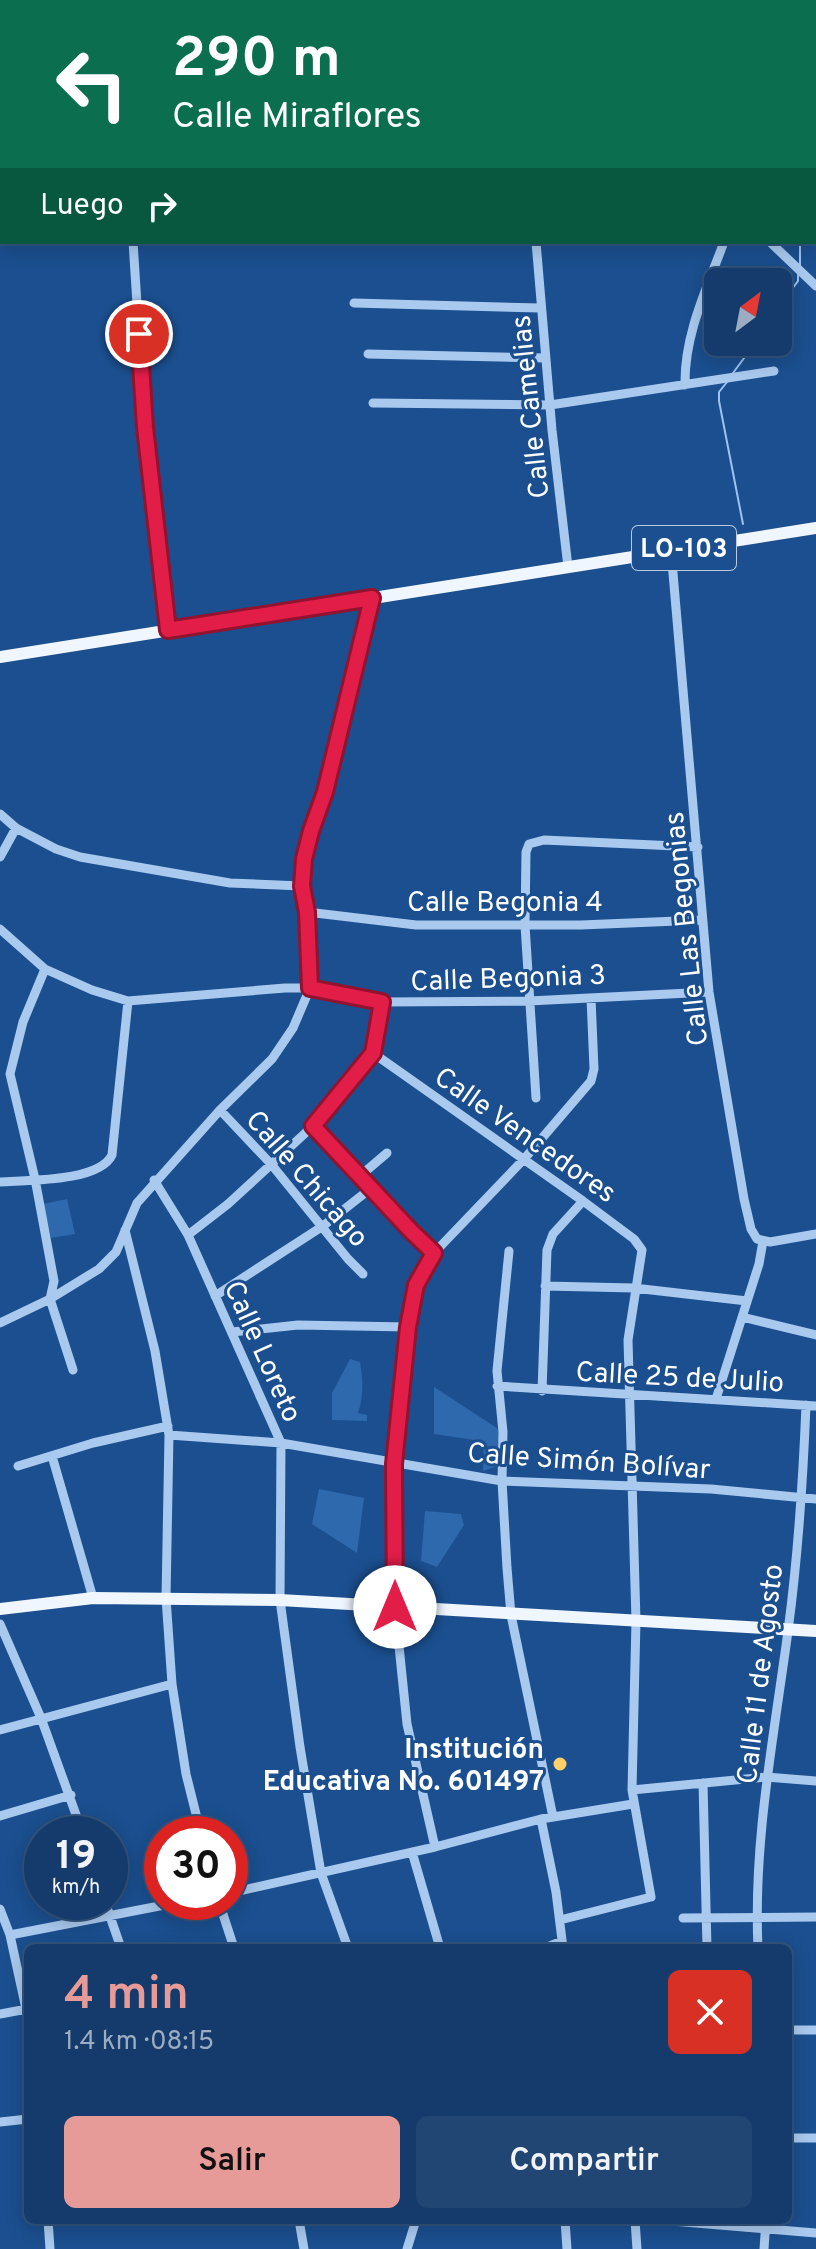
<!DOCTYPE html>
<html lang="es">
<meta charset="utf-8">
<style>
:root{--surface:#143b6b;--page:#214673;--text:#f1f3f6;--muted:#9dadc1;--line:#33557e;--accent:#e69b98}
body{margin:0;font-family:Overpass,sans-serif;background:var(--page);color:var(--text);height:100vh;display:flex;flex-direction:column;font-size:30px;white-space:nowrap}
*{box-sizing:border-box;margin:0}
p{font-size:26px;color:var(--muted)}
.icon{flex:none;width:44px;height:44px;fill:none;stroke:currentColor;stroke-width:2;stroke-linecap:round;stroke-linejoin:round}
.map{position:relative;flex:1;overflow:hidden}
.side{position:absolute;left:24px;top:1944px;width:768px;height:280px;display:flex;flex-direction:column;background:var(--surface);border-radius:12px;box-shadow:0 4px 20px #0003,0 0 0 2px var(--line)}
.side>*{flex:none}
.guide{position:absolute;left:0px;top:0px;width:816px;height:244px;box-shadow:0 4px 20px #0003,0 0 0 2px var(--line);background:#0b6e4f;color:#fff;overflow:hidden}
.needle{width:52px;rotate:32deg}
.tools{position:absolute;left:704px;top:268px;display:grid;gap:16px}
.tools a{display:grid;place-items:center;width:88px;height:88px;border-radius:12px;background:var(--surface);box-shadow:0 4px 20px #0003,0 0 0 2px var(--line);font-size:40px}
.speed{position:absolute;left:24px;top:1816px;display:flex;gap:16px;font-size:40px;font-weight:700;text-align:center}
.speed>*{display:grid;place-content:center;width:104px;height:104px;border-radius:50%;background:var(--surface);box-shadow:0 4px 20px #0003,0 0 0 2px var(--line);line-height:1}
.speed small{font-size:20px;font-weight:400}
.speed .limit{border:12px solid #d22;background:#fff;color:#111}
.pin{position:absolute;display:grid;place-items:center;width:68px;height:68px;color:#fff;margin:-34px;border:4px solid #fff;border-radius:50%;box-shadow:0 2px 8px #0007}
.me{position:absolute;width:88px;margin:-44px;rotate:0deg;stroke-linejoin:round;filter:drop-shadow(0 0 6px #0008)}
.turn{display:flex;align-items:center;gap:28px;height:168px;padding:0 40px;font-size:36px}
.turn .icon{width:104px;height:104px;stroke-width:2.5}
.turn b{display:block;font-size:56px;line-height:68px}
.then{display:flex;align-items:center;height:76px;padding:0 40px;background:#0003;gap:16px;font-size:30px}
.round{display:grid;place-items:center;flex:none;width:84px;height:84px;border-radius:12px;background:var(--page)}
.headline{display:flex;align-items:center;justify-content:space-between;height:136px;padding:0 40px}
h1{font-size:48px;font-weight:600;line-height:60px;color:var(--accent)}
.action{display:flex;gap:16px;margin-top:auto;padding:16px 40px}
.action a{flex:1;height:92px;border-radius:12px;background:var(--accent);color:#111;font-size:32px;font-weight:600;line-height:92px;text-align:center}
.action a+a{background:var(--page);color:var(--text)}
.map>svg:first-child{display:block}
</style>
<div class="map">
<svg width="816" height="2249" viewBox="0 0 816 2249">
<rect width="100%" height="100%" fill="#1b4f8f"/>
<path fill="#2e69ad" d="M67 1199 75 1234 51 1238 43 1204Z
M350 1359 360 1362C363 1380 364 1396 358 1413L367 1415V1421L332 1420V1393Z
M434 1387 500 1430 498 1466 483 1471 484 1455 481 1441 434 1434Z
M319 1489 364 1498 357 1553 312 1524Z
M425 1511 461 1514 464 1525 437 1567 421 1561Z"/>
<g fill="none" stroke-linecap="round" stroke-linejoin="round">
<path stroke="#9cc4f0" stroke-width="2" d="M814 172 816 167
M800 265V242
M778 308 798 281V275
M733 373 756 342
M727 382 719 392V401L743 524"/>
<path stroke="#a9c9ee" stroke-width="9" d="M102 0 104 2
M353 0 355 2
M515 0V2
M653 2V0
M133 242 145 427 168 630
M536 242 552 430 568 567
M770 242 816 286
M354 303 540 308
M368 354 545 358
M685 385C684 335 707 288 724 242
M373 403 550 405 774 371
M671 550 709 992 744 1199 751 1229 757 1239 770 1242 816 1234
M0 814 16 828 56 849 80 857 230 883 302 886
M0 857 16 828
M307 912 416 925H581L702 920
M0 929 45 969 92 990 128 1001 285 988H310L382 1002 529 1001 709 992
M45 969 23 1022 10 1074 35 1179 54 1281 50 1299 73 1370
M373 1053 583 1201 634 1239 642 1250 628 1340 636 1621 632 1790 651 1897 560 1920
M536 1098 525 925 526 852 529 844 544 840 698 847
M220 1110 271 1164 348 1259 363 1274
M313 1126 411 1231 434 1253
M360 1176 387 1153
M154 1180 188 1235 281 1443 280 1600 300 1747 321 1873 348 1948
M0 1182C28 1180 99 1182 112 1155L128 1001
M125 1230 155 1351 169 1435 166 1598 172 1684 186 1774 201 1834
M188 1235 228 1204 313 1126 373 1053 382 1002
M509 1251 497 1371 503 1432 502 1481 507 1568 511 1615 553 1817
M545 1286 634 1288 747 1301
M215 1296 323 1226 370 1189
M742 1317 816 1335
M0 1323 50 1299 99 1269 116 1252 137 1203 220 1110 272 1059 293 1028 310 988 307 912 302 886 304 859 311 831 325 792 372 598
M232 1332 298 1325 408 1327
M497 1386 816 1406
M542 1391 547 1250 553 1234 583 1201
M716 1399 759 1264 763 1241
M169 1435 281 1443 502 1481 711 1489 816 1499
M52 1456 93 1598
M18 1466 93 1443 168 1426
M0 1624 41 1718 83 1834
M0 1730 172 1684
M703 1783 707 1948
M632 1790 766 1777 816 1781
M0 1816 71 1795
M541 1819 556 1892 563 1948
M435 1847 407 1724 395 1607 394 1464 408 1327 416 1285 434 1253 525 1158 591 1081 594 1069 591 998
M412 1852 440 1948
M230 1893 435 1847 541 1819 633 1804
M105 1902 121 1948
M219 1902 234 1948
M0 1909 10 1935 28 2018
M683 1918 816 1917
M10 1935 180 1902
M545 1948 562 1941
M758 1948C753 1842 774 1736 788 1631 798 1556 803 1481 806 1405
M0 2014 27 2009
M788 2030H816
M0 2122 28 2119
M788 2138H816
M48 2220 50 2249
M299 2220 304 2249
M565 2220 567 2249
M635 2220 637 2249
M660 2220 816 2233
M407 2249 416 2220
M764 2249 766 2220"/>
<path stroke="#f0f6ff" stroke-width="12" d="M0 657 816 528
M0 1609 93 1598 280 1600 816 1631"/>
</g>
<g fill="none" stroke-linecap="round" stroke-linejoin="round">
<g stroke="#92132f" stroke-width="20">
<path id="route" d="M139 334 145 427 168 630 372 598 325 792 311 831 304 859 302 886 307 912 310 988 382 1002 373 1053 313 1126 411 1231 434 1253 416 1285 408 1327 394 1464 395 1607"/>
</g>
<use href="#route" stroke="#e11d48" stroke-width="14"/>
</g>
<circle fill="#ffd166" stroke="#1b4f8f" stroke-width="3" cx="560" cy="1764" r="8"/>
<g text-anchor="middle" stroke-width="6" stroke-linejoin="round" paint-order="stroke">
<rect fill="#1b4f8f" stroke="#bbcadd" stroke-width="2" x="632" y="526" width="104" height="44" rx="6"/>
<g font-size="26" font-weight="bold" fill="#fff">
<text x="684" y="557">LO-103</text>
</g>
<g font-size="28" fill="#fff" stroke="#1b4f8f">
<text transform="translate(529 407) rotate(-96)" y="10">Calle Camelias</text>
<text x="505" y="911">Calle Begonia 4</text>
<text transform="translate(685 929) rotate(-96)" y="10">Calle Las Begonias</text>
<text transform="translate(508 977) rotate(-2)" y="10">Calle Begonia 3</text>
<text transform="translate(526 1134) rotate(35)" y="10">Calle Vencedores</text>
<text transform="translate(308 1178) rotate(49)" y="10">Calle Chicago</text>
<text transform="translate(264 1351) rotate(66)" y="10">Calle Loreto</text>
<text transform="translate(680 1376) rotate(3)" y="10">Calle 25 de Julio</text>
<text transform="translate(589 1460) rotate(4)" y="10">Calle Simón Bolívar</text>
<text transform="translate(759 1674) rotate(-83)" y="10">Calle 11 de Agosto</text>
</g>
<g font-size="28" font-weight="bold" fill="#fff" stroke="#1b4f8f" text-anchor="end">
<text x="544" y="1758">Institución<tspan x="544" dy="32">Educativa No. 601497</tspan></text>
</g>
</g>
</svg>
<div class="tools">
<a><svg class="needle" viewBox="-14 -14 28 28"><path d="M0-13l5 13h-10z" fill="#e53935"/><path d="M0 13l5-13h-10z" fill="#9dadc1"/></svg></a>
</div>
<div class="speed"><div>19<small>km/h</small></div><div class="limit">30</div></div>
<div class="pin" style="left:139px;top:334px;background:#d93025"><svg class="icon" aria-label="arrive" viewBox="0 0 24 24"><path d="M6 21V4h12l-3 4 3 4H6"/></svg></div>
<svg class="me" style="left:395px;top:1607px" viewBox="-20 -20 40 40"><circle r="19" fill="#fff"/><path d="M0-13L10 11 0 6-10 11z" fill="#e11d48"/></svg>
<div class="guide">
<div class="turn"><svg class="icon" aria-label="left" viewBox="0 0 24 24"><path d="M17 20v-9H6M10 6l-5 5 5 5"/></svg><div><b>290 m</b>Calle Miraflores</div></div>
<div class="then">Luego<svg class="icon" aria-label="right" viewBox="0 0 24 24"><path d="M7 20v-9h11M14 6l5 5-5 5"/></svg></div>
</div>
<section class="side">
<div class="headline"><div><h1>4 min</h1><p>1.4 km · 08:15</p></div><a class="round" style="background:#d93025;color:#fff"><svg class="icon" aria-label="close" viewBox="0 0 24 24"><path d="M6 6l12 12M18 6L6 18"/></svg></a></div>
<div class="action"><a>Salir</a><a>Compartir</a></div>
</section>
</div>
